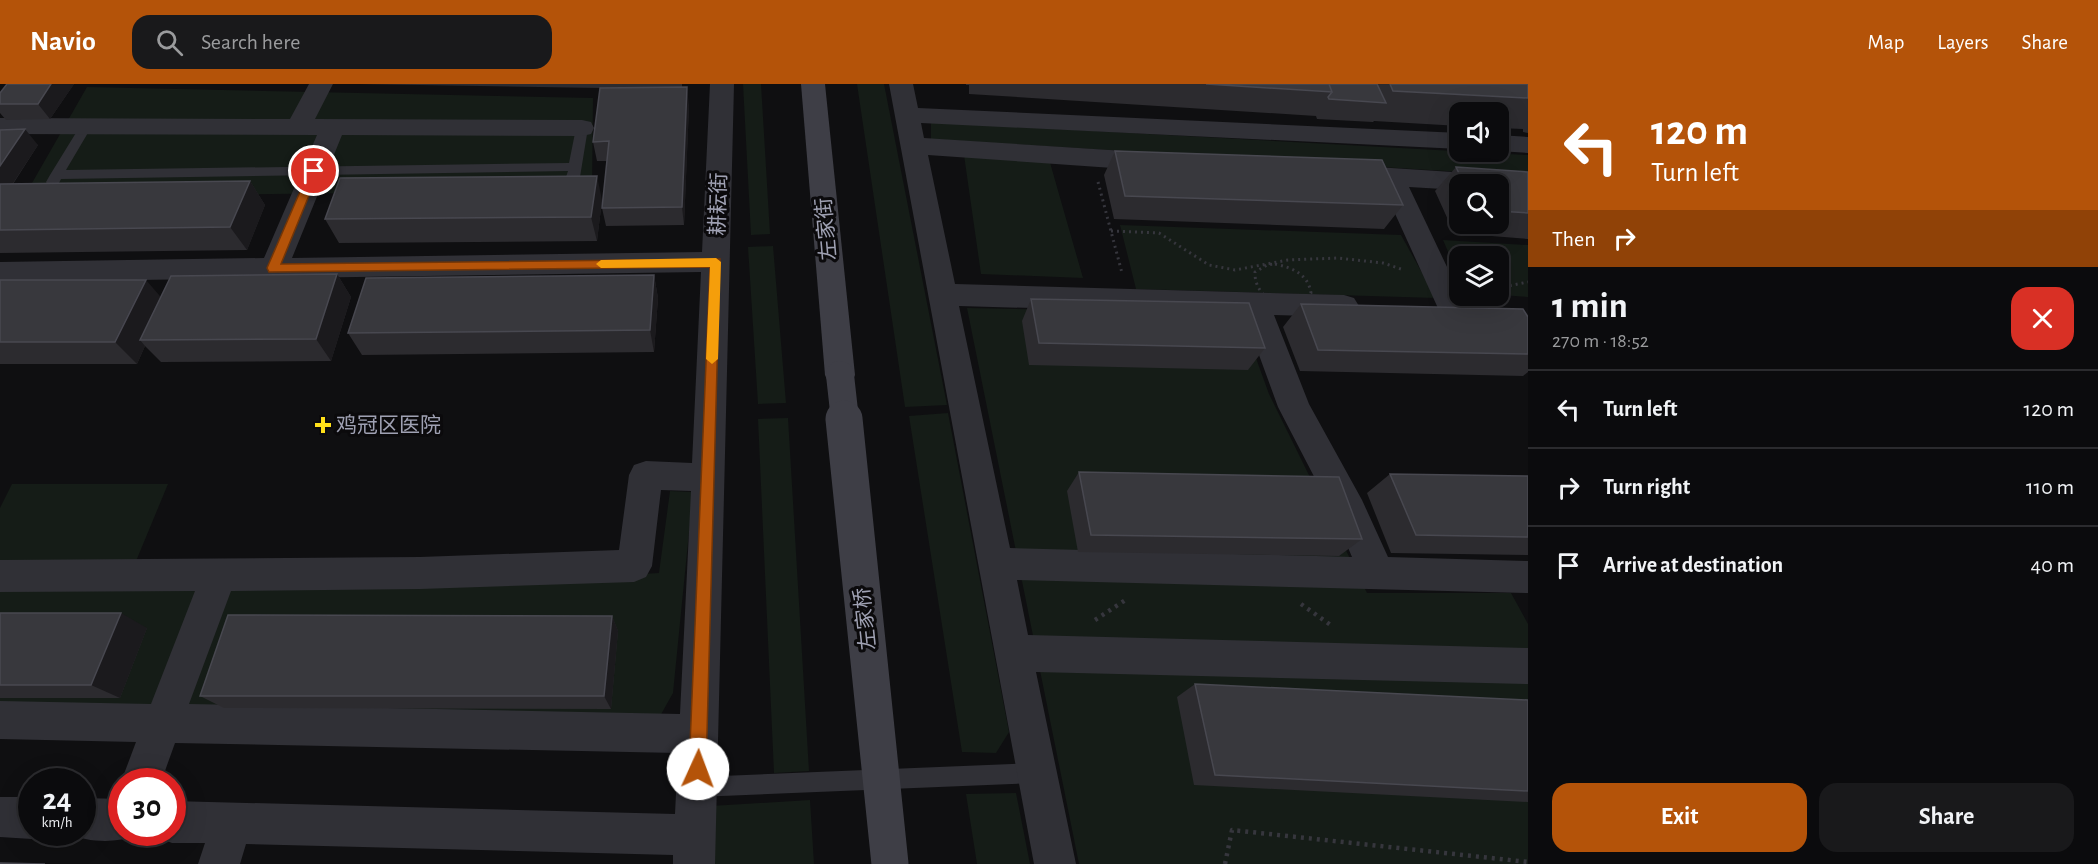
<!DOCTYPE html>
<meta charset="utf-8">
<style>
:root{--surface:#0b0b0d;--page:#19191b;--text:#f1f3f6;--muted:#9a9b9d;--line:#2b2b2e;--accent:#b45309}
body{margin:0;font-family:"Alegreya Sans","Noto Sans SC",sans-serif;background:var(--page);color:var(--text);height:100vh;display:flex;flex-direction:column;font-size:22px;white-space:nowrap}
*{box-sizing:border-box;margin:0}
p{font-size:20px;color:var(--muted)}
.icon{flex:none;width:33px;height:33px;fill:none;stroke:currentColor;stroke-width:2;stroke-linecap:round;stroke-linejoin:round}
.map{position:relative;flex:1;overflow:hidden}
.drawer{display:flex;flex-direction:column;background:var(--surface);width:570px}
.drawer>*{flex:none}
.top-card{background:#b45309;color:#fff;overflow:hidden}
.fabs{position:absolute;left:1449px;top:18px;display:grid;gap:12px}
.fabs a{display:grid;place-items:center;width:60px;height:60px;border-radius:12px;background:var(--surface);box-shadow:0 6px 24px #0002,0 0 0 2px var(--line);font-size:30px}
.speed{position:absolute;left:18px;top:684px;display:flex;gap:12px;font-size:30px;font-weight:700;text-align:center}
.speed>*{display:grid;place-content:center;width:78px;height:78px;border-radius:50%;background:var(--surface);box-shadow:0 6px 24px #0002,0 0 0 2px var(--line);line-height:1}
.speed small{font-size:15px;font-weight:400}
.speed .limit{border:9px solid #d22;background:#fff;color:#111}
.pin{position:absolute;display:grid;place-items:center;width:51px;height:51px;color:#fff;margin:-26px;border:3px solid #fff;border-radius:50%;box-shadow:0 2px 6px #0007}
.me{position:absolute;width:66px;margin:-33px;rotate:2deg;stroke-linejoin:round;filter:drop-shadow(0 0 4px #0008)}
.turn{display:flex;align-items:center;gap:21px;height:126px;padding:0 24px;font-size:27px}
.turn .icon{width:78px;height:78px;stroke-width:2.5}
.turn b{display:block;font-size:42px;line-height:51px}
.then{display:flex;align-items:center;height:57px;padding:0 24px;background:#0003;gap:12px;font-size:22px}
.round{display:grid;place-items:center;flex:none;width:63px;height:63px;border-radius:18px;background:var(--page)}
.headline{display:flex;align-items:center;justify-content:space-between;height:102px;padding:0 24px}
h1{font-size:36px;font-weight:700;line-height:45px}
.primary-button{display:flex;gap:12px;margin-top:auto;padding:12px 24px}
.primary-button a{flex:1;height:69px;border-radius:18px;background:var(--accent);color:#fff;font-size:24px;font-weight:700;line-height:69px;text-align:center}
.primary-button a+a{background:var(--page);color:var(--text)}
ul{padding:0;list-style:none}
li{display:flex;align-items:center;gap:18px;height:78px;padding:0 24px;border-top:2px solid var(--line)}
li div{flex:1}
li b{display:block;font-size:22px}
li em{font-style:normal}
header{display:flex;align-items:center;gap:36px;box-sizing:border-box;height:84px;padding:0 30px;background:var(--accent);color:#fff}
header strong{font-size:28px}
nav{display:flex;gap:33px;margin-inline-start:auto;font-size:21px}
.search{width:420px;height:54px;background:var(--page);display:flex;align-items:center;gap:15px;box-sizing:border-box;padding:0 21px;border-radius:18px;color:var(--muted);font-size:22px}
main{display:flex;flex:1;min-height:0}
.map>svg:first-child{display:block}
</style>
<header>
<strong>Navio</strong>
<div class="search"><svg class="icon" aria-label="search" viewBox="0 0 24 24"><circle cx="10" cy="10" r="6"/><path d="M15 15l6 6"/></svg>Search here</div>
<nav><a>Map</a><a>Layers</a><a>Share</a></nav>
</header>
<main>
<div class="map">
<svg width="1528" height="780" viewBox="0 0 1528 780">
<rect width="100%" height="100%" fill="#0f0f11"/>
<path fill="#151c17" d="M743 0H761L770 150 751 151Z
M857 0H884L947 321 905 323Z
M87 3 593 14 592 106 24 113Z
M931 38 1528 71V92L931 55Z
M964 71 1049 75 1083 194 981 190Z
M1120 141 1401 151 1436 214 1136 205Z
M1443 156 1528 161V213L1499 211 1498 172H1460L1459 193Z
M773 162 786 319 758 320 748 163Z
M967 224 1240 230 1269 310 1367 509H1511L1528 540V780H1079Z
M948 329 1009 648 996 669 962 668 909 332Z
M788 334 809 687 774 689 758 335Z
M12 400H168L134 482H0V424Z
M670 407 693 408 673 609 659 634 0 622V502L556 495 659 489Z
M1016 709 1030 780H977L966 710Z
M810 716 814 780H712L711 722Z"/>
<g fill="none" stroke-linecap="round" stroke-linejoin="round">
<path stroke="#36363d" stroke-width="3" stroke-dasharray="2 4" stroke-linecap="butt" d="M1098 98 1122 189
M1111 147 1159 149 1209 181 1235 186 1288 176 1338 174 1383 179 1404 186
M1275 180C1293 184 1308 190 1311 209 1291 230 1254 218 1255 188L1267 181Z
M1498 204 1528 198"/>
<path stroke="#36363d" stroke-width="4.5" stroke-dasharray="3 5" stroke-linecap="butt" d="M1301 520 1332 542
M1095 536 1127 515
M1225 780 1232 746 1528 778"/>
<path fill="#303036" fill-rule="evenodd" d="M86 38 92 42 66 86 569 79 576 44 582 40 588 44 580 93 573 97 566 93 568 87 61 95 58 101H48L46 98 50 91 82 39Z
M1037 679 1044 682 1047 689 1044 696 1037 699 697 713 690 710 687 703 690 696 697 693Z"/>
<path fill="#303036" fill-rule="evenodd" d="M309 0H333L315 35 582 36 591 38 594 44 591 50 582 52 342 51 292 174 702 168 710 0H734L715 780H673V771L246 760 240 780H198L205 759H172L157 753 156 748H172V717L675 730 678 669 175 659 161 698H122V699L121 698 136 658 0 655V617L151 620 195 507 0 508V476L420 473 619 466 629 391 634 381 646 377 692 379 701 188 0 198V178L264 174 317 51 0 50V34L290 35ZM661 406 691 407 680 630 189 620 231 507 420 505 634 498 646 493 652 482Z
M889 0H913L918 24 1460 49V65L921 39 924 54 1156 69 1165 72 1169 78 1165 84 1156 87 928 71 955 200 1344 211 1354 214 1359 222 1354 230 1344 233 1274 231 1309 320 1362 416 1388 473 1528 477V509L1017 496 1028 551 1528 564V600L1036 588 1076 780H1034ZM959 222 1244 230 1278 323 1335 433 1352 473 1010 464Z
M1498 51 1528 53V69L1498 67Z
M1345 81 1528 93V111L1498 109V100H1460V106L1409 103 1467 225 1462 233 1452 236 1442 233 1382 101 1336 96 1332 90 1336 84Z
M0 713H32V748H46L32 755 0 753Z
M82 714 122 715V748H137V751C115 760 89 758 67 750L82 748Z"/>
<path fill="#3e3e46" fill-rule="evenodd" d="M801 0H825L855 291 851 300 840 303 829 300 825 291Z"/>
<path stroke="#3e3e46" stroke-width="28" d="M840 291 845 336"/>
<path stroke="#3e3e46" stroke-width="37" d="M844 335 890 780"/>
</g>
<path fill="#2c2b2f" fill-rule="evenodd" d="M7 0H74L50 35 6 36 0 29V9Z
M358 0H682V3L689 22 684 141 606 142 602 124 607 77H597L593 58 600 4Z
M966 0H1528V49L1523 48V45L1498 44V28H1460V42L1374 37 1373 38 1317 35 1316 32 969 10V1H966Z
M0 46 38 61 13 100 250 97 265 121 247 166 0 169Z
M1115 67 1403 121 1384 145 1114 135 1104 91Z
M1456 83 1528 88V155L1454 149 1435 107ZM1460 100H1498V140H1460Z
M602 116 597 157 339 159 325 135Z
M337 190 351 213 331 277 161 278 145 262 137 280H0V196L161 213Z
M654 191 658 214 654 268 362 271 348 249Z
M1031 215 1265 264 1248 286 1029 281 1022 237Z
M1301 220 1528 233V288L1523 292 1300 287 1283 243Z
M1079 388 1362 455 1339 472 1078 468 1067 407Z
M1390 390 1528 392V471L1391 469 1367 409Z
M0 529 147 544 120 614H0Z
M612 532 618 547 611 625 224 624 200 612Z
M1195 600 1528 616V718L1194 701 1177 613Z"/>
<path fill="#1b1a1d" d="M51 0H74L50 35 38 20Z
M687 3 689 22 684 141 682 123Z
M25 45 38 61 0 119V82Z
M597 92 602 116 597 157 591 133Z
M250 97 265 121 247 166 230 143Z
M337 190 351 213 331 277 316 255Z
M654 191 658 214 654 268 650 246Z
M146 196 166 219 140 256 145 262 137 280 115 258Z
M121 529 147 544 120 614 91 601Z
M612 532 618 547 611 625 604 612Z"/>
<path fill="#38383d" stroke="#484850" stroke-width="1.5" d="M7 0H51L38 20H0V9Z
M1206 0H1329L1332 8Z
M1329 0H1377L1386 19 1329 15 1328 13 1332 8Z
M1390 0H1528V14L1393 7Z
M687 3 682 123 602 124 609 57 593 58 600 4Z
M25 45 0 82V46Z
M1115 67 1382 76 1403 121 1125 112Z
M1456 83 1528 88V129L1498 127V100H1464Z
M597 92 591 133 325 135 340 94Z
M250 97 230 143 0 146V100Z
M337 190 316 255 140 256 171 192Z
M654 191 650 246 348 249 366 194Z
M0 196H146L115 258H0Z
M1031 215 1249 219 1265 264 1039 259Z
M1301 220 1523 225 1528 233V270L1318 266Z
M1079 388 1339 393 1362 455 1091 451Z
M1390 390 1528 392V453L1416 451Z
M0 529H121L91 601H0Z
M228 531 612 532 604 612H200Z
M1195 600 1528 616V707L1215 691Z
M0 779 45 780H0Z"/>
<path fill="#b45309" stroke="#753606" stroke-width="1.5" d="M314 84 319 87 281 180 720 175 706 685 703 691 698 694 692 691 689 685 710 183 269 188 267 184 309 87Z"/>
<path fill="#f59e0b" d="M716 174 721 178 718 275 712 280 706 275 710 183 601 184 596 180 601 176Z"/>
<path fill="#ffe019" stroke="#0b0a0c" stroke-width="2" d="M320 332h6v6h6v6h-6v6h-6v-6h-6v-6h6z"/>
<g text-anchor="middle" stroke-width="6" stroke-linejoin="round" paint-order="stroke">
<g font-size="21" fill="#9fa1b3" stroke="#0b0a0c">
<text transform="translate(718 120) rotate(-88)" y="7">耕耘街</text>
<text transform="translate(826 145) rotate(-95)" y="7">左家街</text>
<text transform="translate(865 535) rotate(-96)" y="7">左家桥</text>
</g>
<g font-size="21" fill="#9fa1b3" stroke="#0b0a0c" text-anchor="start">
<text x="336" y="348">鸡冠区医院</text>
</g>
</g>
</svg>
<div class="fabs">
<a><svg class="icon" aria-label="sound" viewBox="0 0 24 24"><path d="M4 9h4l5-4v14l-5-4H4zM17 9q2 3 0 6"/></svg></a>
<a><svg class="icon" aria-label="search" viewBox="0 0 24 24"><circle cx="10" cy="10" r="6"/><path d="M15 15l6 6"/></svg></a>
<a><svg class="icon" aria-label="layers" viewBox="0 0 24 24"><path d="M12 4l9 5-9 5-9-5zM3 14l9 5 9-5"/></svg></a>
</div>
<div class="speed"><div>24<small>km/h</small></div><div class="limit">30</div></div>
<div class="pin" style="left:314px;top:87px;background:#d93025"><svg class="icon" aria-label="arrive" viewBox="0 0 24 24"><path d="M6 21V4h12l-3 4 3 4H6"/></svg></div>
<svg class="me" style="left:698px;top:685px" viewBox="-20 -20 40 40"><circle r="19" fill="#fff"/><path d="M0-13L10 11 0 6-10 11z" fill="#b45309"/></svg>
</div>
<section class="drawer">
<div class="top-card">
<div class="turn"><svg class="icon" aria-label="left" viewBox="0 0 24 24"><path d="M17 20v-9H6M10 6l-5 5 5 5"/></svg><div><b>120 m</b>Turn left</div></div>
<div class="then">Then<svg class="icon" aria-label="right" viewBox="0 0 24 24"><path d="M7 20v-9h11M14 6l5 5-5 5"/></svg></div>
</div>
<div class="headline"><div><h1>1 min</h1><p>270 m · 18:52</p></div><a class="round" style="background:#d93025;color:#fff"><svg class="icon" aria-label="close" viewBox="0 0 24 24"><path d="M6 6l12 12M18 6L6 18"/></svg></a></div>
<ul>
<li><svg class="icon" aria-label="left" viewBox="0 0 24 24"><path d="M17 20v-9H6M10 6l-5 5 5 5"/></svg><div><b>Turn left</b></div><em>120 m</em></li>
<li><svg class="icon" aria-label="right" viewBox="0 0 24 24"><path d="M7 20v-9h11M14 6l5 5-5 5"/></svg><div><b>Turn right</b></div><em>110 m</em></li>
<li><svg class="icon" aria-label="arrive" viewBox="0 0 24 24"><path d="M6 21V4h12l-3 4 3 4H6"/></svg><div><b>Arrive at destination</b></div><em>40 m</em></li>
</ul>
<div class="primary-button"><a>Exit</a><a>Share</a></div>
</section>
</main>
